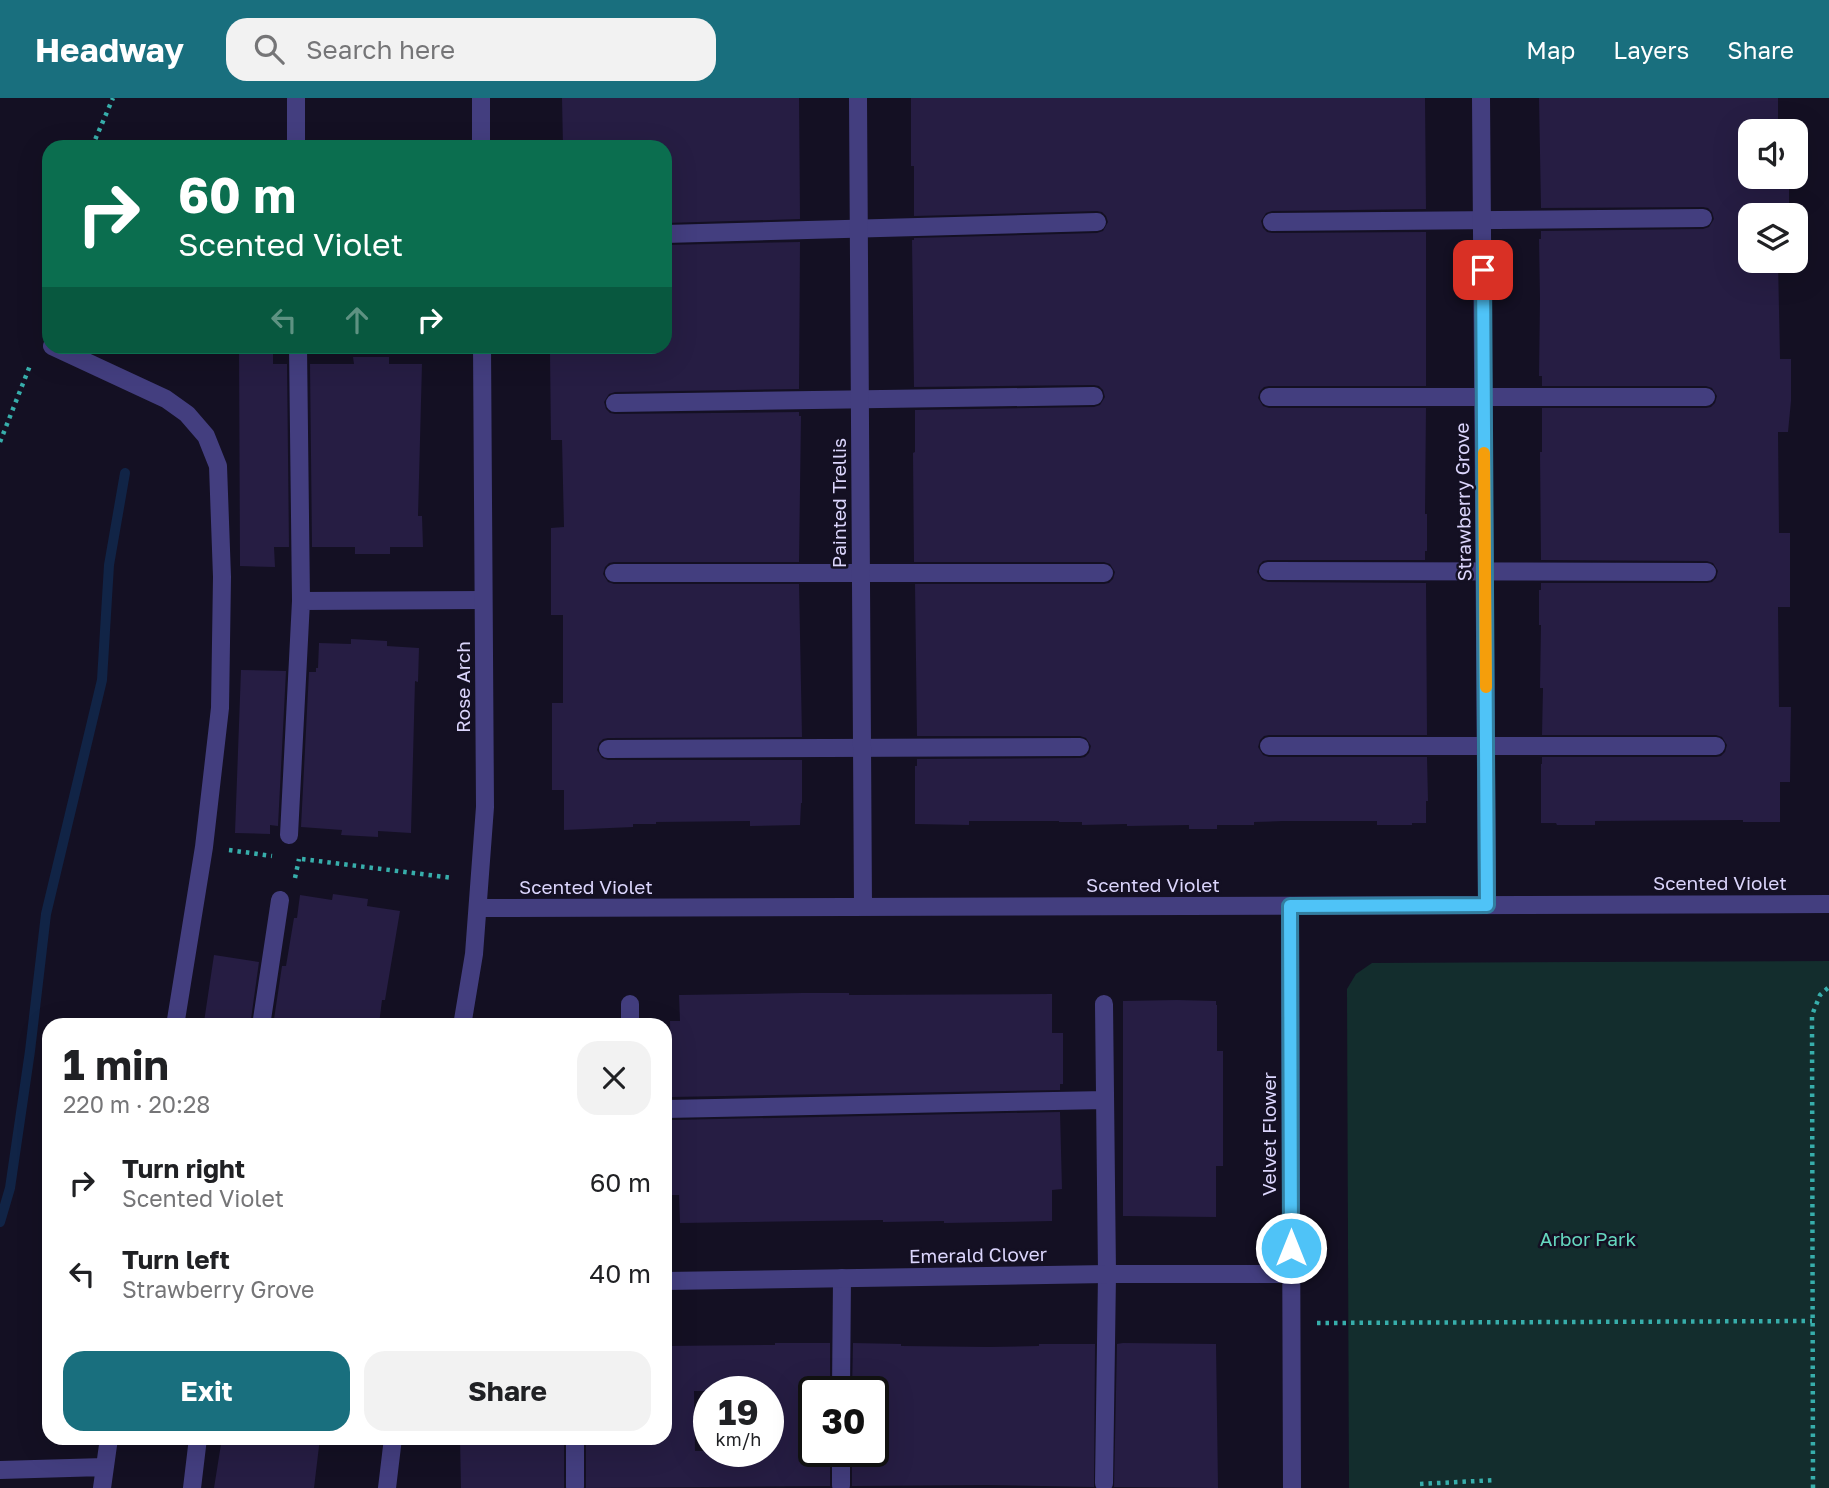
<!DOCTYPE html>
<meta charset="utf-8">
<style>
:root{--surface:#fff;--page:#f2f2f2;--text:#202124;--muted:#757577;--accent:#196f7e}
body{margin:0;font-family:"Golos Text",sans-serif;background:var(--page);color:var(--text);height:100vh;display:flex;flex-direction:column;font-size:26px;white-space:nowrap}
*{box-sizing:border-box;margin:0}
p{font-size:23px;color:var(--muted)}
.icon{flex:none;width:38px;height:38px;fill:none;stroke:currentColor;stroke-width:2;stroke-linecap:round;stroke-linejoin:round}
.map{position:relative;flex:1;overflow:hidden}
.side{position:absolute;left:42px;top:920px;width:630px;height:427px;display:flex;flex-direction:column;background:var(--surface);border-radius:21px;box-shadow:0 7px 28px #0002}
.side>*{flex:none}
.banner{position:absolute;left:42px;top:42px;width:630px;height:214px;border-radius:21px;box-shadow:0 7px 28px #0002;background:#0b6e4f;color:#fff;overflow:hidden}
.buttons{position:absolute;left:1738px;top:21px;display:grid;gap:14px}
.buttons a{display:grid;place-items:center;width:70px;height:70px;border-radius:14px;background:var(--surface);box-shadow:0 7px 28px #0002;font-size:35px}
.speed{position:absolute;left:693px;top:1278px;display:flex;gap:14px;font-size:35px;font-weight:700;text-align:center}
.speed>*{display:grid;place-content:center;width:91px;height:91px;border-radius:50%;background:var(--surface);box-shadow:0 7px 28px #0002;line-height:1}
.speed small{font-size:18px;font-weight:400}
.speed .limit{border:4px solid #111;border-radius:10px;background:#fff;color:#111}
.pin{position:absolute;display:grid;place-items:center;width:60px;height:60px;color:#fff;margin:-30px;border-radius:14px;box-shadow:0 4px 10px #0006}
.me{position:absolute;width:77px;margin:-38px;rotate:0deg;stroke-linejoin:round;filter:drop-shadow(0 0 5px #0008)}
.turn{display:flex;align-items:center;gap:24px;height:147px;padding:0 21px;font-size:32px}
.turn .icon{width:91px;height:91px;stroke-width:2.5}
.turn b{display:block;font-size:49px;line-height:60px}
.lanes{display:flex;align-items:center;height:66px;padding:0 21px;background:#0003;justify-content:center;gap:35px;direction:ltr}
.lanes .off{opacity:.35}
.round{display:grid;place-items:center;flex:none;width:74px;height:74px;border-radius:21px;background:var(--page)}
.summary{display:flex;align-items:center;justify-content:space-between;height:119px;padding:0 21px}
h1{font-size:42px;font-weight:700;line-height:52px}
.cta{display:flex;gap:14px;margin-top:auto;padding:14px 21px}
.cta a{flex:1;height:80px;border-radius:21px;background:var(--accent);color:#fff;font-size:28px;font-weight:700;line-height:80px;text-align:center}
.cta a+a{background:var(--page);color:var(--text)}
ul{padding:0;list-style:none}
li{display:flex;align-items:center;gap:21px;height:91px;padding:0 21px}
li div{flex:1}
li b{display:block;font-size:26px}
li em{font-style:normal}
header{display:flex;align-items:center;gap:42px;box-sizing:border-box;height:98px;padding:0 35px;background:var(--accent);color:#fff}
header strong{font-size:33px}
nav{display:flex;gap:38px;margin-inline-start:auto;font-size:24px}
.search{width:490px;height:63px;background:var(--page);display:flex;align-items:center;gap:18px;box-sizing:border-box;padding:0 24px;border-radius:21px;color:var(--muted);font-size:26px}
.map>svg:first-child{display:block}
</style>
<header>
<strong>Headway</strong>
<div class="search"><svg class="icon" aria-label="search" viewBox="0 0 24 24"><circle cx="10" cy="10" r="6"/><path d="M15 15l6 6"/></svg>Search here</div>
<nav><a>Map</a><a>Layers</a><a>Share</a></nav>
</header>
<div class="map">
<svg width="1829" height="1390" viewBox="0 0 1829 1390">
<rect width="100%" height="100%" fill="#141023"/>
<path fill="#132d2d" d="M1829 863V1390H1349L1347 891 1356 876 1372 865Z"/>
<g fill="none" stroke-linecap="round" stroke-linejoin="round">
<path stroke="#112446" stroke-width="10" d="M0 1124 10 1090 30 953 46 816 102 582 109 467 125 375"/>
</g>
<path fill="#261d43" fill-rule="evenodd" d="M562 0H799L800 121 665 125V49H563Z
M911 0H1425L1426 111 1272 113 1266 115 1261 123 1263 130 1267 134 1272 135 1426 134V288H1269L1264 289 1260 293 1258 300 1263 308 1269 310H1426L1425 416H1427V453H1425V462H1268L1263 463 1259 467 1257 474 1262 482 1268 484 1426 485 1427 637H1269L1264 638 1260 642 1258 649 1263 657 1269 659H1427L1428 703H1426V725H1412V727H1377V723H1283L1254 724V727H1217V731H1189V727L1127 728V726L1082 727V724H1059V723H969V727L915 726V668H917V661L1080 660 1085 659 1089 655 1091 648 1086 640 1080 638H917L915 486H1104L1109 485 1113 481 1115 474 1110 466 1104 464H914L913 355 915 354V312L1094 309 1100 307 1105 299 1103 292 1099 288 1094 287 914 289 912 142H914V140L1097 135 1103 133 1108 124 1106 118 1102 114 1097 113 914 118V68H911Z
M1539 0H1778V33H1750V79H1779V85H1789V117H1750V163H1778L1780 261H1791V303L1788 334H1778L1779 435H1790V509H1778L1779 609H1791L1790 684H1780V724H1743V722L1595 723V727H1557L1556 725H1541V666H1542V659H1716L1721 658 1725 654 1727 647 1722 639 1716 637H1542L1543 590H1540L1541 527H1539V492H1541V485H1707L1712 484 1716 480 1718 473 1713 465 1707 463 1541 462 1540 354H1542V310H1706L1711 309 1715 305 1717 298 1712 290 1706 288H1542V278H1539L1540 201 1539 141H1541V133L1703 131 1709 129 1714 121 1712 114 1708 110 1703 109 1541 110Z
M800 144 799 291 615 294 609 296 604 304 606 311 610 315 615 316 799 314V318H801L799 464H614L609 465 605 469 603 476 608 484 614 486H799L802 639 608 640 603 641 599 645 597 652 602 660 608 662H802V705H801L800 727 750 728V723L656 724V726H633V729L564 732V692H552V605H563V517H551V430L564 429 562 342H551L550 255H564L563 248H665V147Z
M239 248H273V266H287L289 449H274L275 469 240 468Z
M353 259H389V266H422L418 418H422L423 449H390V456H355V449H312L310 266H354Z
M351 541 387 543V548L419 550 418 584 415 583 411 735 378 733V739L341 737 342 732 301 729 309 574H316V570H318L319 545 351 546Z
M241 572 286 573 278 728 270 727V736L235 735Z
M333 796 368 801 367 808 400 813 385 902H382L379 926 342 920 340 928H273L282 868H286L294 820H297L300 797 332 802Z
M214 857 259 864 250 928H226L204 924Z
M803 895H849V897L1052 896V935H1063V986H1060V992L671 999 670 923H680L679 897Z
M1177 902 1216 903V907H1217V953H1223V1068H1216V1119L1123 1118V903Z
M1060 1014 1062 1091 1052 1092V1123L944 1125V1123L883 1124V1122L680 1125 679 1097H667V1070H670L669 1034H672V1022Z
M775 1245H830V1293H814V1353H830V1388L586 1390V1340H665V1248L775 1247ZM694 1293H768V1353H695Z
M853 1245 901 1246V1248L989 1249 1039 1248V1246H1095L1094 1389 987 1387 852 1388V1353H873V1293H852Z
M1123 1245 1216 1246 1218 1390 1114 1389 1117 1246Z
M222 1340H320L314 1390H214Z
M460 1340H564V1390H461Z"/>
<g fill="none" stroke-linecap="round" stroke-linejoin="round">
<path stroke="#37aeab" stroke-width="4.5" stroke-dasharray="3.5 5" stroke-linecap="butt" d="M92 49 113 0
M45 224 49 204
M0 344 31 265
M229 752 272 758
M302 761 453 780
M295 780 299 761
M1317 1225 1812 1223
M1420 1386 1496 1382
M1813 1390 1812 917 1820 897 1829 889"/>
<path stroke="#433e7f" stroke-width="18" d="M296 0V49
M1272 124 1703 120
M665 136 1097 124
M52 248 166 301 187 316 206 338 218 368 222 479 220 610 204 749 175 928
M1269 299H1706
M615 305 1094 298
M1268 473 1707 474
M614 475H1104
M301 503 483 502
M1269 648H1716
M608 651 1080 649
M289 737 301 503 298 248
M630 906V928
M1104 906 1107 1176 1104 1385
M261 928 280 802
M665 1011 1105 1002
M841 1293 842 1180
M0 1372 104 1369
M841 1387V1353
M575 1388V1340
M102 1390 109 1340
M192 1390 198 1340"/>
<path stroke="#433e7f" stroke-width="18" d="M481 0V49
M858 0 863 809
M1481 0 1487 807
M1290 808 1292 1390
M478 810 1829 806
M462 928 474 856 485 709 482 248
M665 1183 1107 1176H1291
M387 1390 393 1340"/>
</g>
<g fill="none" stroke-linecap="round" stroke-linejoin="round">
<g stroke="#337fa1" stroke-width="18">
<path id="route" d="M1291 1150 1290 808 1487 807 1483 172"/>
</g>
<use href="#route" stroke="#4fc3f7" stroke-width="12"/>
<path stroke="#f59e0b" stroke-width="12" d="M1484 355 1486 589"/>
</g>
<g text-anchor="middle" stroke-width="5" stroke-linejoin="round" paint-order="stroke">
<g font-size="19" fill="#dbd5fc" stroke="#141023">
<text transform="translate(1463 404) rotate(-91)" y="7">Strawberry Grove</text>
<text transform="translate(839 405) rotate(-90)" y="7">Painted Trellis</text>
<text transform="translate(463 589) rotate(-90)" y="7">Rose Arch</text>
<text x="1720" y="792">Scented Violet</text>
<text x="1153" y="794">Scented Violet</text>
<text x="586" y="796">Scented Violet</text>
<text transform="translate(1269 1036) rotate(-90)" y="7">Velvet Flower</text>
<text transform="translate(978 1157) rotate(-1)" y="7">Emerald Clover</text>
</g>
<g font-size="19" fill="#65d7bf" stroke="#141023">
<text x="1588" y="1148">Arbor Park</text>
</g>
</g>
</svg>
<div class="buttons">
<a><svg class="icon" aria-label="sound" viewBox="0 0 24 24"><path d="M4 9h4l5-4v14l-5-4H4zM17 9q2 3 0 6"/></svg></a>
<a><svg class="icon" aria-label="layers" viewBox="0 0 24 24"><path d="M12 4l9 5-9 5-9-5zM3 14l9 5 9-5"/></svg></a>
</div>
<div class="speed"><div>19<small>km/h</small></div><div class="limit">30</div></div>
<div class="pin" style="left:1483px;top:172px;background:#d93025"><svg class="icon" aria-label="arrive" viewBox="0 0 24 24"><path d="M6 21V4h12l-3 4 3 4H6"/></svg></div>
<svg class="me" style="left:1291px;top:1150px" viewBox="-20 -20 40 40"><circle r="17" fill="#4fc3f7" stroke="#fff" stroke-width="3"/><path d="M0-11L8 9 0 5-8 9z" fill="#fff"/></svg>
<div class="banner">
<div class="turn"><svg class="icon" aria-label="right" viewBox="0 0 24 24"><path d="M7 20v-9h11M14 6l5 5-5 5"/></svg><div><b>60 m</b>Scented Violet</div></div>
<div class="lanes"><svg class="icon off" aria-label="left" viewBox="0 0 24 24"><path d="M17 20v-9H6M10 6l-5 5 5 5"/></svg><svg class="icon off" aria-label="ahead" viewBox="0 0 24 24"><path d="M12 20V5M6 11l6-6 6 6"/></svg><svg class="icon" aria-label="right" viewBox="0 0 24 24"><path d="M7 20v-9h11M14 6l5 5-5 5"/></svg></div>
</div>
<section class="side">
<div class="summary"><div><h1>1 min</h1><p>220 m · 20:28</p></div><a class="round"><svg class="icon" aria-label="close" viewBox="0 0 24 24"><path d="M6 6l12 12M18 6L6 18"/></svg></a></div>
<ul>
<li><svg class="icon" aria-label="right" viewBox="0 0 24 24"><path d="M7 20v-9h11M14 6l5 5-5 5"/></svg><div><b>Turn right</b><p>Scented Violet</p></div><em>60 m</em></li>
<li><svg class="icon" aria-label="left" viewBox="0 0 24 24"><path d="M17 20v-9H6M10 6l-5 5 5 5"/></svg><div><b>Turn left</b><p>Strawberry Grove</p></div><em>40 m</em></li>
</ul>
<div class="cta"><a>Exit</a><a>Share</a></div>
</section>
</div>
